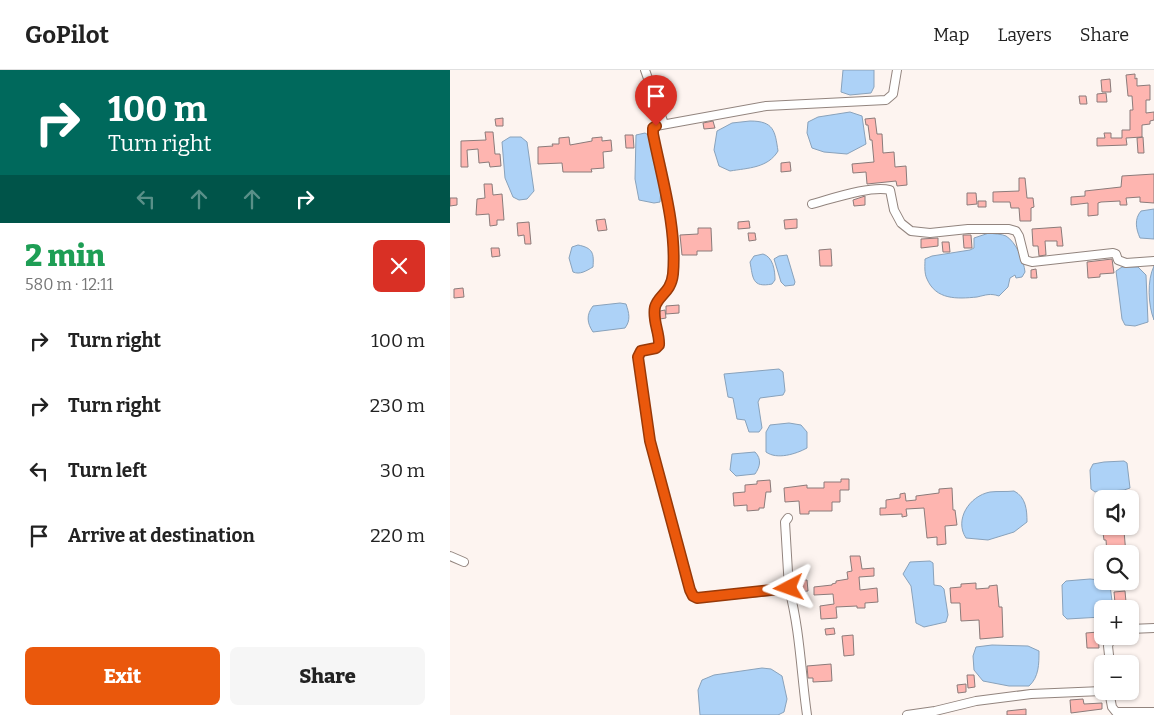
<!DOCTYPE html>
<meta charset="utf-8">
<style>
:root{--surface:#fff;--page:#f6f6f6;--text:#222;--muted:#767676;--line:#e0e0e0;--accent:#ea580c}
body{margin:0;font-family:Bitter,serif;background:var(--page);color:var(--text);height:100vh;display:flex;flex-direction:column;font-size:19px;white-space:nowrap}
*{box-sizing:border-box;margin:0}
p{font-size:16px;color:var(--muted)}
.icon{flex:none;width:28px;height:28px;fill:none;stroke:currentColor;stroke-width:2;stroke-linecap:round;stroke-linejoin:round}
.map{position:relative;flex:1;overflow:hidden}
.sheet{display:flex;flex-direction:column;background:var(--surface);width:450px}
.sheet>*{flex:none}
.hud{background:#00695c;color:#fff;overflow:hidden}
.buttons{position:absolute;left:644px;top:420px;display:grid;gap:10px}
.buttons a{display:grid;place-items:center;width:45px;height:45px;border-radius:8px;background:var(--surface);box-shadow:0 1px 4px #0004;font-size:25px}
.pin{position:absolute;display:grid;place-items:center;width:42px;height:42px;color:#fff;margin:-51px -21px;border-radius:50% 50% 50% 0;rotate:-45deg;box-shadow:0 0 5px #0007}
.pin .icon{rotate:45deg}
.me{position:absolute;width:55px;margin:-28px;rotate:266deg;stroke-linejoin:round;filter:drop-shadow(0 0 4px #0008)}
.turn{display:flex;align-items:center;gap:18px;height:105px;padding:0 25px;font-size:22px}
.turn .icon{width:65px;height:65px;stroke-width:2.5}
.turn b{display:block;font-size:35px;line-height:42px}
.lanes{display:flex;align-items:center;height:48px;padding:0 25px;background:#0003;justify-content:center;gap:25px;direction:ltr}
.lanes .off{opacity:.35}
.round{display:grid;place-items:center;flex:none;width:52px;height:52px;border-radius:8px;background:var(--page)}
.head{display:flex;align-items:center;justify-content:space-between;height:85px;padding:0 25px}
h1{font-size:30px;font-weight:800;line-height:38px;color:#1e9e55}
.cta{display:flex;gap:10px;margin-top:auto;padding:10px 25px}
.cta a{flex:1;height:58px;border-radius:8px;background:var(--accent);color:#fff;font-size:20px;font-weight:800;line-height:58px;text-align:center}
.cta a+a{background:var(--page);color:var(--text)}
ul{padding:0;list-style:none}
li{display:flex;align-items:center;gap:15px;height:65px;padding:0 25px}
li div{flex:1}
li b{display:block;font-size:19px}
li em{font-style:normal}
header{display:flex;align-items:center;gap:30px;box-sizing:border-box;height:70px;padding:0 25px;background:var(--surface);border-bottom:1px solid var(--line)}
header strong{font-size:24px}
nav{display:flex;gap:28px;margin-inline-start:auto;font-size:18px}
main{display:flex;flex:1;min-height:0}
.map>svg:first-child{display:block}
</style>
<header>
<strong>GoPilot</strong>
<nav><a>Map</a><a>Layers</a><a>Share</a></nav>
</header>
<main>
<section class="sheet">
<div class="hud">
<div class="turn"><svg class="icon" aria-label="right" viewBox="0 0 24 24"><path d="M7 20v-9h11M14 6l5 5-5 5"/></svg><div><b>100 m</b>Turn right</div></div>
<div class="lanes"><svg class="icon off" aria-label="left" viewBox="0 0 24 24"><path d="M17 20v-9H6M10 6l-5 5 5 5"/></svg><svg class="icon off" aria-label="ahead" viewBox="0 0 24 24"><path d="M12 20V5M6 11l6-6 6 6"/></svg><svg class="icon off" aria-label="ahead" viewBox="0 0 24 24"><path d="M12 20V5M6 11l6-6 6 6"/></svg><svg class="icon" aria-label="right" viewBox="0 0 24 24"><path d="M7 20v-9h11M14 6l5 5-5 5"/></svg></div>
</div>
<div class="head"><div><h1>2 min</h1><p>580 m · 12:11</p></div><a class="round" style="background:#d93025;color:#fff"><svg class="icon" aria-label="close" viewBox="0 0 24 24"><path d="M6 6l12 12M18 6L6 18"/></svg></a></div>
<ul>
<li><svg class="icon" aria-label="right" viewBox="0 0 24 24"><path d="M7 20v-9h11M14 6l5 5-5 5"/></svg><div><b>Turn right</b></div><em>100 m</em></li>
<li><svg class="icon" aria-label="right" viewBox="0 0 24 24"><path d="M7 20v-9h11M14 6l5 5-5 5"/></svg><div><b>Turn right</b></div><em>230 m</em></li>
<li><svg class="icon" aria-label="left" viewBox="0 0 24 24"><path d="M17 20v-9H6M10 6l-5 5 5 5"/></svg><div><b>Turn left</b></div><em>30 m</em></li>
<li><svg class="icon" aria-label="arrive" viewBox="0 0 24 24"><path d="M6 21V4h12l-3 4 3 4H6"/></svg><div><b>Arrive at destination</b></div><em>220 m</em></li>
</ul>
<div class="cta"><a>Exit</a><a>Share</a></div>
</section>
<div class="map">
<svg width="704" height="645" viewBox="0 0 704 645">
<rect width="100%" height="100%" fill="#fdf4f0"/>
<path fill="#add2f7" stroke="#89a2bb" d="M393 0H424V17L421 23 400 25 391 22Z
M400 42 412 46 416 74 397 84 374 82 362 78 357 63 358 52 368 47Z
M300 51C324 51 325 61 328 81 318 98 298 98 280 101L269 96 264 80 267 61 282 53Z
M195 63 200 66 211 119 210 132 204 133 189 130 185 109 186 65Z
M60 67H71L77 72 84 121 77 129 69 130 63 127 55 108 52 72Z
M704 139V169L690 168C686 159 684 149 691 141Z
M539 163C544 164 552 164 556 166 566 172 574 191 575 202L572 207 566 208 565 205 560 208 558 217 549 226C540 223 536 225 527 227 507 229 486 230 477 209 474 203 475 195 475 189L482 186 520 180 524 178V168Z
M128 175C143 178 144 183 143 197 136 201 130 205 123 202L119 188 122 177Z
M313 184C323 187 325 200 325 210L322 214C302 218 303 208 300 192L304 186Z
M337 185 345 212 344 215 335 216 331 212 324 189 329 186Z
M704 196V250C698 235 697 210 704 196Z
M672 197H688L696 205 698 252 685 256 675 255 672 249 666 201Z
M170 233 176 234C179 243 181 250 175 258L143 262C137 253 136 245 143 236Z
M329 299 333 302 335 321 333 325 310 328 308 332 312 358 309 362H299L295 350 287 349 283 328 278 327 274 304Z
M339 353 351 355 357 362V378C346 384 327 390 316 382V362L320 355Z
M305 382C312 389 310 397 305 404L286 406 280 400 282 384Z
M674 391 677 393 680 418 674 420 645 422 641 419 640 400 643 394 654 392Z
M564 421C576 427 577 440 577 452L564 462 538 470 516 468C504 450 519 426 540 422 548 421 556 422 564 421Z
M480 491 483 493 484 515 491 516 494 519 498 545 496 552 474 557 466 553 461 516 453 504 460 492Z
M640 509 658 511 660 515 663 539H652V547L617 549 613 545 612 515 616 511Z
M542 575 578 576 589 581C589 594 589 607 579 616H559L533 611 524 600 523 586 526 577Z
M312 598 321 599 332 606 337 629 334 642 328 645H250L248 620 252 610 264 605Z"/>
<path fill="#feb5b0" stroke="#8b7b7a" d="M685 4V9L687 8V16L700 15V30H696V43L704 42V50L700 51V54L692 55V67L676 68 677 75 647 76V68H655L654 63H661V68H672V60H680V40H683L682 26H678L676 5Z
M660 9 661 22H652L651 10Z
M656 23 657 32H647V24Z
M629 26H636L637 34H630Z
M53 48V56H46L45 49Z
M425 48 427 64H432L433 83 444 82 445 97 456 96 457 115 447 116 446 111 417 114 416 102 403 103 402 94 424 92 422 70H420L418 55H416L415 49Z
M263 51 265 58 254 59 253 53Z
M35 62H43L45 84H50L51 96 40 97 39 92 29 93 28 79 17 80 18 97H11V71L36 70Z
M175 65H183L184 78H176Z
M119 67 120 75 142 71V68L152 67V71L161 70 162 81 153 82 154 98 141 99 142 102H113L112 93 88 94V77L103 76 102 74H109V68Z
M693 67 694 83H688L687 68Z
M340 92 341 101 331 102V93Z
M704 104V133L690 132V127L676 128 677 135H670V131L651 132 648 133V145L638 146V133L621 135V127L635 126V121L671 117 672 106Z
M569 108H575L577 128H583L584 137 581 138V151H570L569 138H561L560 132H543V122L569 121Z
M34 114H42L43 125 52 124 54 150H47V155L40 156 39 144 26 145 27 129 35 128Z
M517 123H526L527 134 517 135Z
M415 126V135L404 136 403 130Z
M0 128H7V135L0 136Z
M528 131H536V137H528Z
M155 149 157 160 148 161 146 150Z
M347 149V158L335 159 334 150Z
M299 151 300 158 288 159V152Z
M79 152 81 174H75L74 165 68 166 67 153Z
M611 157 613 176H607V171H595L596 185 589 186 588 176H583L582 159Z
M248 158H261L262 181H247V185H232L230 165 248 164Z
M298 163H305L306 170 299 171Z
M513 165H521L522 178H514Z
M488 168V176L471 178V169Z
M492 172H499L500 182H493Z
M41 178H49L50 186 42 187Z
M381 179 382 196H370L369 180Z
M662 189 664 203 650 204V207L638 208 637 192Z
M586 199 587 208H581V200Z
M13 218 14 227 4 228V219Z
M229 235V243L216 244V236Z
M215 240 216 248 210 249V241Z
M391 409H399V420H390V432H382V441H359V444H350L349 431 335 432 334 418 357 415V418H374V412H391Z
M320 410 321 422H316L314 438H309V440L297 441V435L284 436 283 423 295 422V415L307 414V411Z
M502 418 503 440H505L507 455 495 456 496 474 487 475V467L477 468 474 438 456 439 457 446 452 447V444L430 445V438H436V430L450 428V424L455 423 456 431 466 430V426L489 423V419Z
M674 461 676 484H657L656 470H654L653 463Z
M400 486H410L412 499 424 498V506L409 507 410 520 427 518 428 532 415 533V538H407V536L386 537 387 548 371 549 370 536 384 534 383 524 364 525V517L382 515V514L386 513V511L398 509 397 502 402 501Z
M357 510 358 521 345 522 344 511Z
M526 513V519L539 518V516L547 515 549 537H552L553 567 530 569 529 550 511 551 510 533H501L500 518 511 517V514Z
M675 521 676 532 665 533 664 522Z
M384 558 385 564 376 565 375 559Z
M648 562 649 578H637L636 563Z
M403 565 404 585 394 586 392 566Z
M381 594 382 611 363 612V608H358L357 596Z
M517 605H524L525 617 518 618Z
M516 614V622L508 623 507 615Z
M633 629 634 634 652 633V639L621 643 620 630Z
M576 639V645H557V641Z"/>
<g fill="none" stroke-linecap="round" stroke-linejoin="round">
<g stroke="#92847e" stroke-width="10">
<path id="minor" d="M195 0 214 54
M362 134C381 129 421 115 440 120L444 140 451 153 461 161 480 163 518 159H559L566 161 569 166 575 190 582 192 663 183 666 184 668 190 676 193 704 191
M338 448 335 452 339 519
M0 486 14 492
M680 559 704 558
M660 594 658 576 662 566
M659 621 662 637 666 642H704
M357 645C351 603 350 560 339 519L247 528 243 526 240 520 200 371 188 287 191 281 206 278 209 275C209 263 202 250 205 237 208 225 221 223 223 204 227 158 212 109 203 64V58L206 56 316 36 436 30 443 24 447 0
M457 645 485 641 526 631 581 624 652 621"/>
</g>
<use href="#minor" stroke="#fff" stroke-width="8"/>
</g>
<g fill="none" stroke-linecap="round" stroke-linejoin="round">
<g stroke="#983908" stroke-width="12">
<path id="route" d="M206 56 203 58V64C212 109 227 158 223 204 221 223 208 225 205 237 202 250 210 263 209 275L206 278 191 281 188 287 200 371 240 520 243 526 247 528 339 518"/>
</g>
<use href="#route" stroke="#ea580c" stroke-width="9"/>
</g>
</svg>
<div class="buttons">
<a><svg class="icon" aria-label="sound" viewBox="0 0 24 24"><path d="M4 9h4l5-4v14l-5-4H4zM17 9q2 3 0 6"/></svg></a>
<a><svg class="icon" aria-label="search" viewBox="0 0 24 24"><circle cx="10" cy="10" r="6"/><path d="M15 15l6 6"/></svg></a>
<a>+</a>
<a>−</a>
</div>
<div class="pin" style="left:206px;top:56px;background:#d93025"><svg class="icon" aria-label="arrive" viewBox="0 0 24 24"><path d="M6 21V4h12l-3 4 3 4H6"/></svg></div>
<svg class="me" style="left:339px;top:518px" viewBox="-20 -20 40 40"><path d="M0-17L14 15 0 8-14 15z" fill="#ea580c" stroke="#fff" stroke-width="4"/></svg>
</div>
</main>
